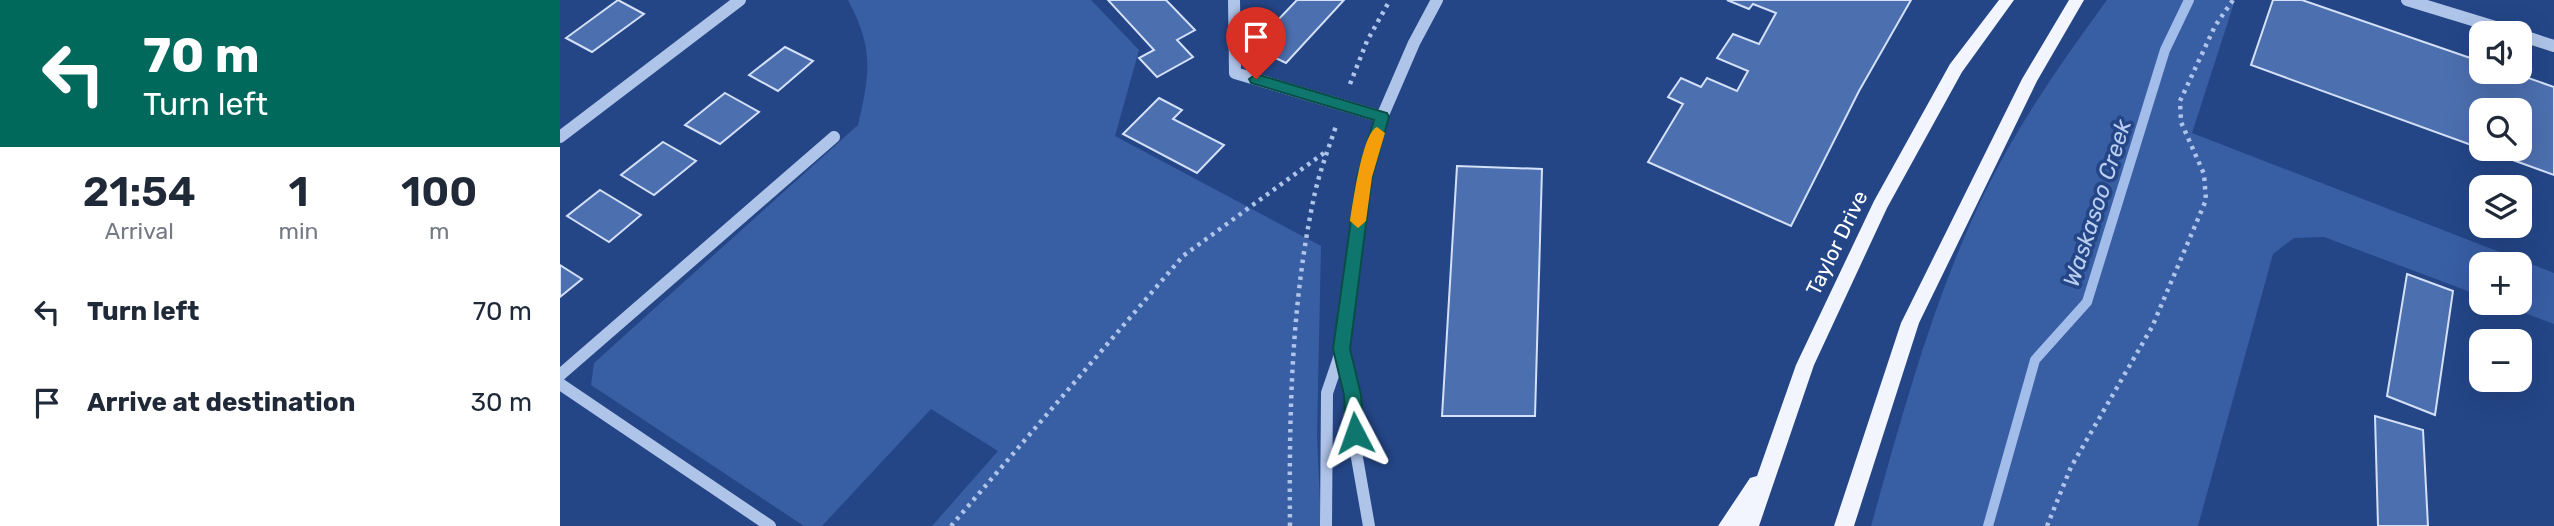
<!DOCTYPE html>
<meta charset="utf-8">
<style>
:root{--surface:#fff;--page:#f6f6f7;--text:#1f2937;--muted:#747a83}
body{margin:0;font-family:Rubik,sans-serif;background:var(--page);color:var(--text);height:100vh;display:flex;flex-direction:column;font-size:26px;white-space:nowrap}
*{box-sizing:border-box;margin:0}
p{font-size:23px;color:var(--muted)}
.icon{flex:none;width:38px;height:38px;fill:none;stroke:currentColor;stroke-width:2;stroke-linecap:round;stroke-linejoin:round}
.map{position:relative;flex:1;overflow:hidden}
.drawer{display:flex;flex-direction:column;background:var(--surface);width:560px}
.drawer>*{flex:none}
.hud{background:#00695c;color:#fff;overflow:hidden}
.controls{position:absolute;left:1909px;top:21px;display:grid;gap:14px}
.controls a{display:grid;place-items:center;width:63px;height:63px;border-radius:14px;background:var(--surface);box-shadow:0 7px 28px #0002;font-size:35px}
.pin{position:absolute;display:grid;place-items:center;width:60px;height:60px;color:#fff;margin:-72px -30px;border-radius:50% 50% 50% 0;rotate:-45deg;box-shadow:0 0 7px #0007}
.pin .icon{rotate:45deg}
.me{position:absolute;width:77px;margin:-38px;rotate:356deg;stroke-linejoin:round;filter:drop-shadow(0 0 5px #0008)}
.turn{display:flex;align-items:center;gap:24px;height:147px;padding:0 28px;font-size:32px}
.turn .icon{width:91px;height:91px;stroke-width:2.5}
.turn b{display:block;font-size:49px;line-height:60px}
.eta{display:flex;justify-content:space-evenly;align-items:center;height:119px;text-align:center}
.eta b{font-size:42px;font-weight:600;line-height:49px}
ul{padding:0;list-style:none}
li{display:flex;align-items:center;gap:21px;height:91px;padding:0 28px}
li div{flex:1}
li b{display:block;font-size:26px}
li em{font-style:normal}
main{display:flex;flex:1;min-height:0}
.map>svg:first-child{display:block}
</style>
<main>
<section class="drawer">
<div class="hud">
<div class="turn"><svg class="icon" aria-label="left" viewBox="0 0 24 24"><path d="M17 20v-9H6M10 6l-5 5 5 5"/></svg><div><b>70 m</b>Turn left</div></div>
</div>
<div class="eta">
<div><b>21:54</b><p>Arrival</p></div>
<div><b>1</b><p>min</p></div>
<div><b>100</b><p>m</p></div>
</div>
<ul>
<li><svg class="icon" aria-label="left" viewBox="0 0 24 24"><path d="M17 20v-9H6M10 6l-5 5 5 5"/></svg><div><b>Turn left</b></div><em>70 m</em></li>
<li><svg class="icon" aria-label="arrive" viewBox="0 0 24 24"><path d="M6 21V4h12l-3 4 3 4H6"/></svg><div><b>Arrive at destination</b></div><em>30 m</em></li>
</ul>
</section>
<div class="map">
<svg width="1994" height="526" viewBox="0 0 1994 526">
<rect width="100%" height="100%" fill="#244687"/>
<path fill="#385ea4" d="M288 0H531L579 50 555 136 761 246 757 436 761 526H372L438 451 371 409 262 526H244L31 385 34 363 298 125C310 73 314 49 288 0Z
M1547 0H1675L1632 133 1994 273V324L1939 303H1960V264H1922L1921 296 1764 237 1734 238 1713 254 1638 526H1311C1343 412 1374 295 1427 188 1460 121 1503 60 1547 0Z"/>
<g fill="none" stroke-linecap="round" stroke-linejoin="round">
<path stroke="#a3bdea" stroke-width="10" d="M1428 526 1475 360 1527 302 1605 50 1629 0"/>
</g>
<path fill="#4c6faf" stroke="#d3e0f7" stroke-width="2" fill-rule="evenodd" d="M58 0 84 14 32 52 6 38Z
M548 0H606L635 30 617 40 633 57 597 77 579 58 594 50Z
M737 0H784L726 63 692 47Z
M1167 0H1351L1299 91 1231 226 1088 162 1123 104 1108 97 1121 78 1141 87 1147 78 1177 91 1188 71 1157 58 1173 34 1199 44 1216 13 1193 4 1189 9Z
M1713 0H1742L1922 62V72H1951L1994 87V175L1691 65ZM1922 110H1960V149H1922Z
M225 47 253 61 218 91 189 75Z
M165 93 199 112 160 144 125 125Z
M599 98 622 110 613 119 664 145 637 173 563 134Z
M103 142 136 161 94 195 61 175Z
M897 166 982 169 975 416H882Z
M40 190 81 215 49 242 7 216Z
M0 265 22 279 0 297Z
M1847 274 1893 291 1875 415 1827 396Z
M1815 416 1863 430 1868 526H1818Z"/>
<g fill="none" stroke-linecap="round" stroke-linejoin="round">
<path stroke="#afc4e9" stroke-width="4.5" stroke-dasharray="3.5 5" stroke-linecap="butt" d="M790 84 807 41 830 0
M391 526 623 256 768 150
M730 526C729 416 731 305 754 197 759 173 768 150 776 126
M1487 526 1511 467 1592 327 1646 200 1644 174 1621 122 1620 101 1655 26 1673 0"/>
<path stroke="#afc4e9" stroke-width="12" d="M674 0 675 73 822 117
M1847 0 1955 33
M1960 35 1994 46
M0 137 180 0
M782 349 792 395 796 452 809 526
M0 375 274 137
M0 384 210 526
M766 526 767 393 782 349 805 177 822 117 854 43 877 0"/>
<path fill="#f2f5fe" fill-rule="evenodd" d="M1439 0H1454L1402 72 1327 208 1254 365 1199 526H1158L1190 478 1197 476 1236 365 1314 201 1390 64Z
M1509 0H1524L1477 81 1359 323 1294 526H1274L1341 323 1462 79Z"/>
</g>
<path fill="#0f766e" stroke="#0a4d48" stroke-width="2" d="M696 74 827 113 829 117 812 177 790 349 801 395 804 433 801 438 795 441 789 438 786 433 784 395 773 349 797 177 814 120 691 83 689 79Z"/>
<path fill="#f59e0b" d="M817 127 825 133 812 177 806 221 798 228 790 221C793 204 802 133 817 127Z"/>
<g text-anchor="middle" stroke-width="7" stroke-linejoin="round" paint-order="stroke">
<g font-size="21" fill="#fff" stroke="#244687">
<text transform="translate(1277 243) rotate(-64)" y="7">Taylor Drive</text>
</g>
<g font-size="23" font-style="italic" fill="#bacef0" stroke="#244687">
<text transform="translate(1537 203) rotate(-72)" y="8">Waskasoo Creek</text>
</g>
</g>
</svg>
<div class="controls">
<a><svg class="icon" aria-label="sound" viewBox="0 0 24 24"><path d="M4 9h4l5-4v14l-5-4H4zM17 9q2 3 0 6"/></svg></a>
<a><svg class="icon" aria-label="search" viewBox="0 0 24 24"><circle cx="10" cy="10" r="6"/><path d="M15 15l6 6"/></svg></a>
<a><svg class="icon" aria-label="layers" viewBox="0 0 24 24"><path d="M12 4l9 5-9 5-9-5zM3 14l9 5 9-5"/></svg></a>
<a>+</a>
<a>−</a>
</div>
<div class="pin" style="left:696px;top:79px;background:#d93025"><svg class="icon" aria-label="arrive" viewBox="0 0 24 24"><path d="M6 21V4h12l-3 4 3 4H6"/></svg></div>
<svg class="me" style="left:795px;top:433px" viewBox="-20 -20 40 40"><path d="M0-17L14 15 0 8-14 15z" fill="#0f766e" stroke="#fff" stroke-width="4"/></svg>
</div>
</main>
